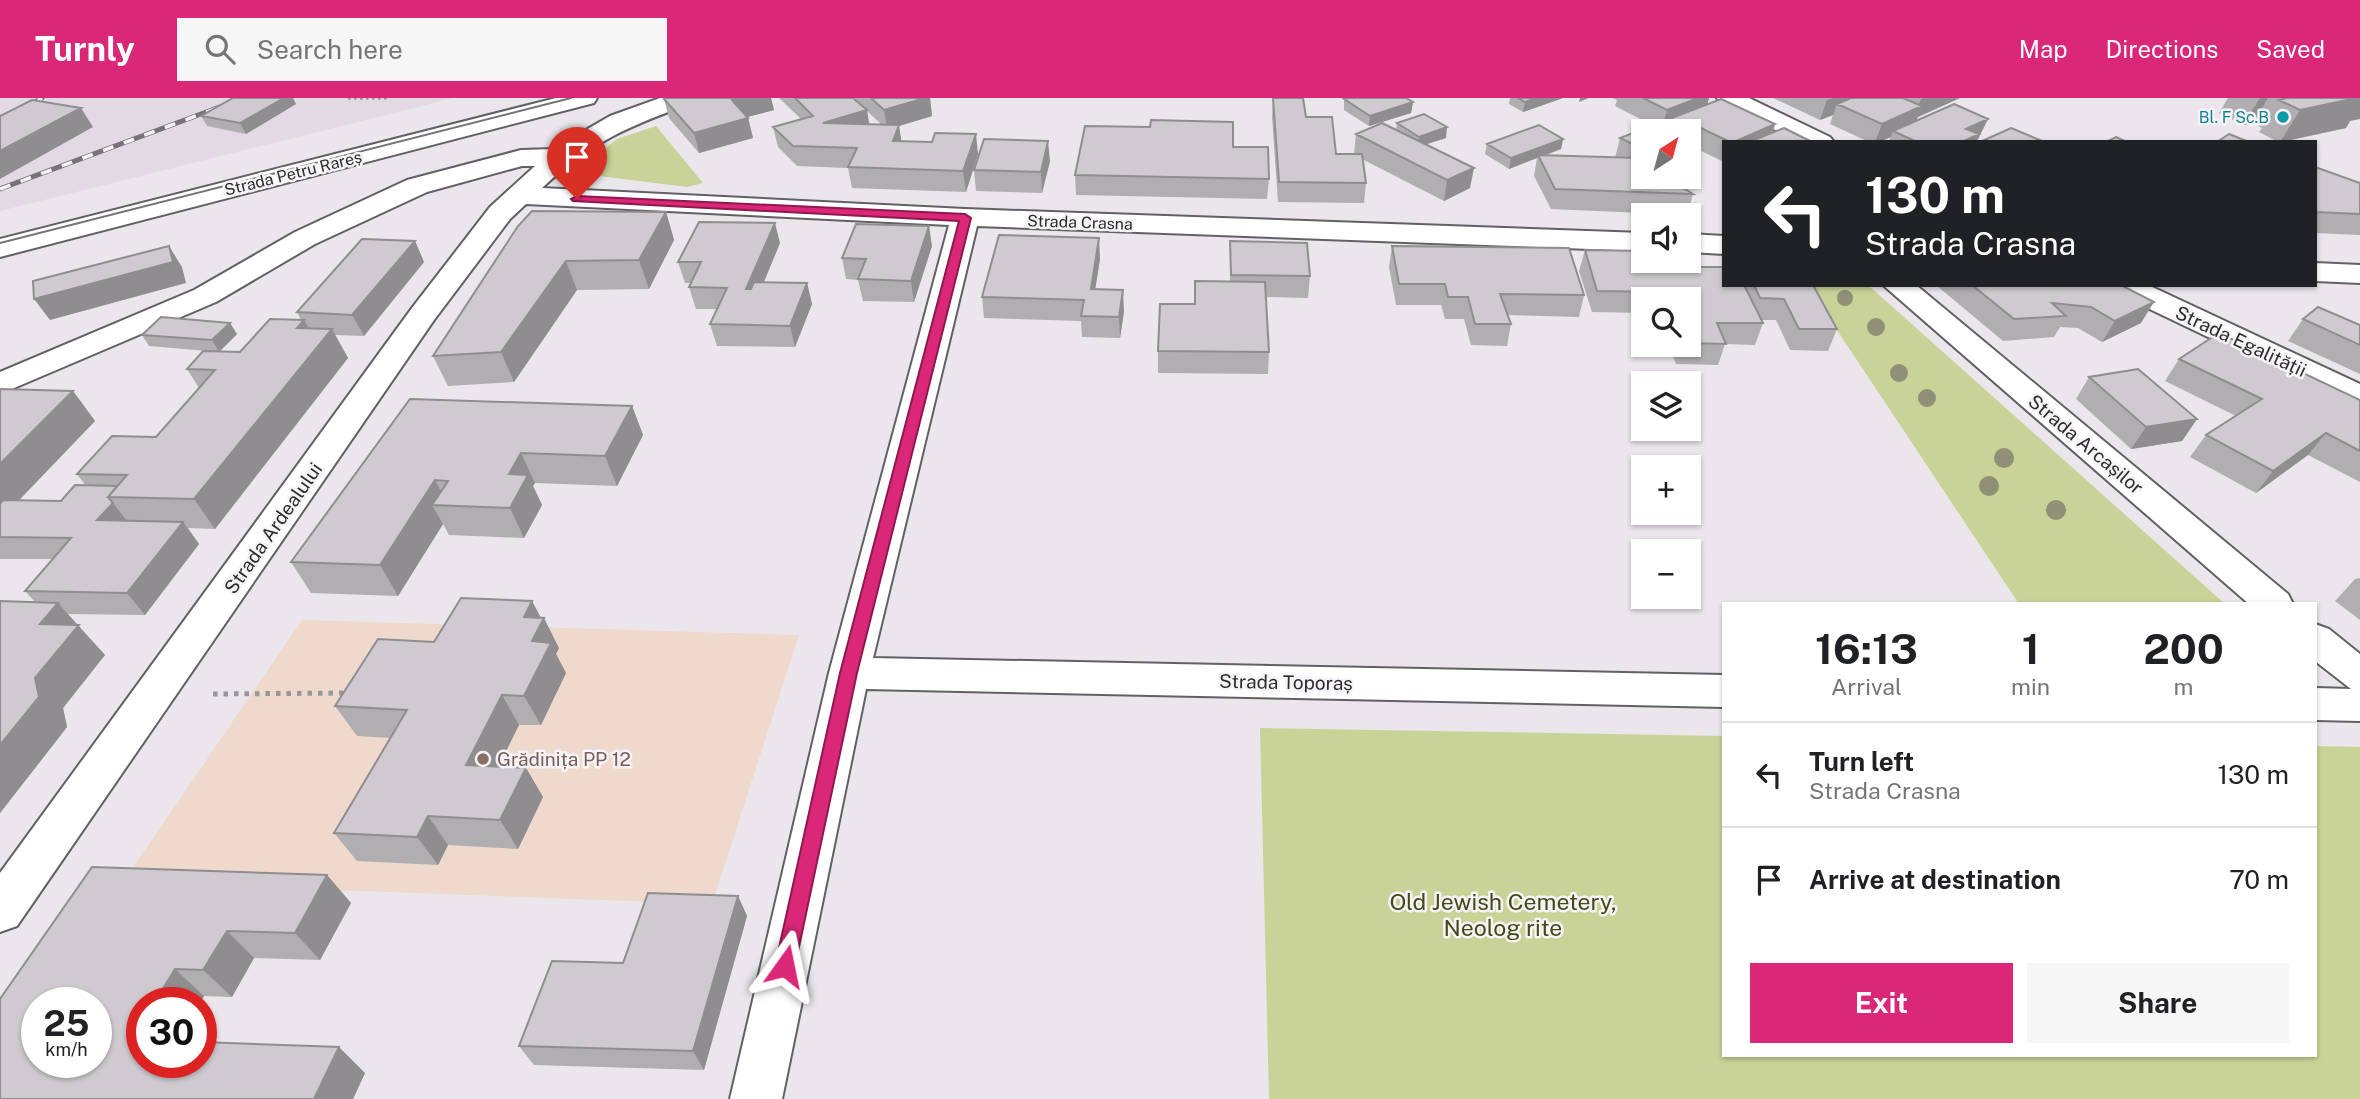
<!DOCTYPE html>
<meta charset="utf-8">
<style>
:root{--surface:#fff;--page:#f6f6f6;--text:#202124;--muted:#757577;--line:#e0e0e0;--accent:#db2777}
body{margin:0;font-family:"Public Sans",sans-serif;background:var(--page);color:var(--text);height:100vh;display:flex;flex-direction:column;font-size:26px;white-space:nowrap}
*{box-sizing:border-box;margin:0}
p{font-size:23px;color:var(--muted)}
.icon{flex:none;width:38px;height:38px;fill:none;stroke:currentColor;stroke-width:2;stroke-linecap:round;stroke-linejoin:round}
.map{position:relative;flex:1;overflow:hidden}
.side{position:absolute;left:1722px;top:504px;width:595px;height:455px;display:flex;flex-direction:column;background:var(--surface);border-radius:0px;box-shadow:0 2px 5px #0004}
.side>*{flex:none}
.guide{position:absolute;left:1722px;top:42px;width:595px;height:147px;border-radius:0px;box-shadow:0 2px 5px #0004;background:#202124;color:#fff;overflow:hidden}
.needle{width:46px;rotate:36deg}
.controls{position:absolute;left:1631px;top:21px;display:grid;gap:14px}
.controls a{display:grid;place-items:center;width:70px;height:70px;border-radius:0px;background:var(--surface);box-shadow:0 2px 5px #0004;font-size:35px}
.speed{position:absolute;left:21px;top:889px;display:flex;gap:14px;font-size:35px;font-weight:700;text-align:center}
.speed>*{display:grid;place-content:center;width:91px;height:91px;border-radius:50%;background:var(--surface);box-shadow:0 2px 5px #0004;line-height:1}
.speed small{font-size:18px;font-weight:400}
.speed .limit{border:10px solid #d22;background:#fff;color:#111}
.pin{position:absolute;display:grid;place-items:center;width:60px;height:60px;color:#fff;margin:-72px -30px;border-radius:50% 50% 50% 0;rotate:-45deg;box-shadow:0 0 7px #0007}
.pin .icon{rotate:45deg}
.me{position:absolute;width:77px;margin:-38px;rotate:12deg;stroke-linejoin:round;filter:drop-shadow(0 0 5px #0008)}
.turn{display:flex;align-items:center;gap:24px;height:147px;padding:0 28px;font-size:32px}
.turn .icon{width:91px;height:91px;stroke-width:2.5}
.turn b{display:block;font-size:49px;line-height:60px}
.eta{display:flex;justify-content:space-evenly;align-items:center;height:119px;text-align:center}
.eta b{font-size:42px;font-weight:700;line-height:49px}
.action{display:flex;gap:14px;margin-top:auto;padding:14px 28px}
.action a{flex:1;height:80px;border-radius:0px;background:var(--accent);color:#fff;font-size:28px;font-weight:700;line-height:80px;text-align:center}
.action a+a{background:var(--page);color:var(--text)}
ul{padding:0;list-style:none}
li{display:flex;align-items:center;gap:21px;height:105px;padding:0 28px;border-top:2px solid var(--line)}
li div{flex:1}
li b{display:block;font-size:26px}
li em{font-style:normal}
header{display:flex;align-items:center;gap:42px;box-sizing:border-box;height:98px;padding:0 35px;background:var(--accent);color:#fff}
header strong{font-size:33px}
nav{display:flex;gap:38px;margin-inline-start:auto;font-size:24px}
.search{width:490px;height:63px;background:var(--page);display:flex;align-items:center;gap:18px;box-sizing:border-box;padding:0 24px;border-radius:0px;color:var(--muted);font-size:26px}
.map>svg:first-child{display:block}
</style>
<header>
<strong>Turnly</strong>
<div class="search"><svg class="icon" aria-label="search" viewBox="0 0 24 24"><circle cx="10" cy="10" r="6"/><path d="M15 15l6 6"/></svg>Search here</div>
<nav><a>Map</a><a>Directions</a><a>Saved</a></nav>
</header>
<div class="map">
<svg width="2360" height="1001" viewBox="0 0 2360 1001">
<rect width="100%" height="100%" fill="#eae6ec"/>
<path fill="#e2d9e5" d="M0 0H454L0 113Z"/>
<path fill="#efd9cc" d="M302 522 799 537 712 806 123 784Z"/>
<path fill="#c9d397" d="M656 28 703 85 687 89 575 75 617 41Z
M1807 187H1868L2225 506H2019Z
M1260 630 1724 638V957H2315V648L2360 649V1001H1269Z"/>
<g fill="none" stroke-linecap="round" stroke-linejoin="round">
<g stroke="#636065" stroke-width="4">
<path id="minor" d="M660 0H696L693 5C631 27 590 44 542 90L965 111 1643 135V153L977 128 873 560 1724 577V609L866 591 782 1001H730L829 575 949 127 526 106 510 121 434 222 17 828 0 834V775L412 210 490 109 535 68H522L427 94 315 146 216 204 0 296V274L194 192 295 134 407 82 521 52 553 51 610 18Z
M1717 0H1749L1830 39 1834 44H1800L1720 5Z
M1689 136 1724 138V156L1689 154Z
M2315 165 2360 167V185L2315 183Z
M1883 187H1916L2288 496 2293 506H2249Z
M2108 187H2148L2360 286V309L2348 306 2112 193Z
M2315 526 2329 531 2360 556V623L2315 622V590L2351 591 2315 563Z"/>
</g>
<g stroke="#636065" stroke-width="4">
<path id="major" d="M556 0H597L594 5 0 159V141Z"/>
</g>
<path stroke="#98969a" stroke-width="3.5" stroke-dasharray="2.5 3.5" stroke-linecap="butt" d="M348 0H389"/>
<path stroke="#98969a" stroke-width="5" stroke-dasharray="4.5 6" stroke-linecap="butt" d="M213 596 348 595"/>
<use href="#minor" fill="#fff" fill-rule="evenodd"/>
<use href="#major" fill="#fff" fill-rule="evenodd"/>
<path stroke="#757376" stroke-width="2" d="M0 145 571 0"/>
<g stroke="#757376" stroke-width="5">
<path id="rail" d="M0 25 42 0
M0 91 244 0"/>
</g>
<use href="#rail" stroke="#f7f3f9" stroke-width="3.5" stroke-dasharray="11" stroke-linecap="butt"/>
</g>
<g fill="#8f9075">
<circle cx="1845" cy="200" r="8"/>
<circle cx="1876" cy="229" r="9"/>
<circle cx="1899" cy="275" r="9"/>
<circle cx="1927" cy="300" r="9"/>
<circle cx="2004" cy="360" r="10"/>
<circle cx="1989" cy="388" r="10"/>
<circle cx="2056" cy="412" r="10"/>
</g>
<path fill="#b1aeb2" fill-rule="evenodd" d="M666 0H771L774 12 747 19 748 20 753 40 699 55 669 20 664 1Z
M779 0H930L932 18 899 28 901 43 978 56 966 94 852 90 848 70 797 68 778 49 773 29 801 21ZM867 13 882 27 869 26Z
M1273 0 1306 19 1336 56H1354L1356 36 1396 31 1397 25 1446 40 1426 46 1470 90 1444 103 1362 61 1366 85 1364 105 1278 104 1272 19Z
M1510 0H1563L1523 14 1509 6Z
M1612 0H1709L1707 6 1775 26 1773 34 1812 44H1724V64L1695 50 1689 52V33H1643V79L1693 96 1687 117 1551 111 1534 78 1537 60 1509 71 1485 56 1487 46 1563 41 1561 51 1544 58 1615 60 1620 40 1652 27 1615 8 1617 2Z
M1773 0H1960L1917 19 1916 23 1988 21 1978 41 1975 44H1888L1891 39 1879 44H1869L1830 26 1833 17 1820 22Z
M2228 0H2360L2350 23 2346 30 2283 44H2278L2259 34 2262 30 2253 25 2243 27 2219 15Z
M1344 1 1413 4 1411 15 1369 28 1344 12Z
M296 6 246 36 207 28 201 18Z
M1050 63 1042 95 976 93 974 72Z
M2315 69 2360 85V137L2315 135Z
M1075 77 1269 81 1267 101 1076 97Z
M666 114 674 142 649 191 577 192 514 284 448 288 433 258 518 128Z
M415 143 424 164 364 238 335 237 348 260 215 431 188 430 199 446 145 517 67 516 105 557 63 610 67 629 0 715V503L35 504 25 493 53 461H0V291L73 293 95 323 18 403H61L86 388 77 376 156 339 199 290 187 271 240 254 301 222 297 214Z
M1230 143 1310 178 1308 200 1266 199 1269 254 1268 276 1158 275V253L1230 183Z
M780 145 764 184 807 185 812 206 795 249 717 248 710 226 718 211H696L689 189 691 185H685L678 164Z
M932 148 914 204 863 203 858 182 846 181 842 160Z
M1392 148 1584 197 1579 219 1508 217 1511 226 1507 248 1471 247 1464 221H1445L1441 207H1396L1389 169Z
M1585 152 1693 169 1724 187H1813L1837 231 1828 253 1790 252 1776 222H1761L1763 225 1755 247 1725 246 1718 267 1676 266 1669 247H1689V201H1643V215L1592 214 1579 173Z
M1100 161 1095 191 1124 213 1120 240 1082 239 1081 223 984 220 982 199Z
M1936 187H2121L2141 225 2102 244 2078 230 2060 229 2054 239 2003 243Z
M2303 221 2360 227V276L2288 243Z
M237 236 219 254 149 248 142 237Z
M2179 261 2360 302V384L2308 357 2256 395 2190 359 2206 337 2236 318 2165 283Z
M2089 279 2197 321 2182 343 2131 351 2076 301Z
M410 301 632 308 643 337 617 388 535 385 533 388 542 407 524 440 449 437 443 426 398 498 311 495 291 464Z
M2360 480V522L2335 503 2355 481Z
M532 503 541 520 559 550 556 556 566 575 541 627H519L498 668 526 670 543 699 518 751 448 747 438 767 357 763 334 735 391 640 357 638 335 608 434 544Z
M327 777 351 805 320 862 254 860 232 899 204 898 200 905H142V964L365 975 353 1001H0V901Z
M738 798 747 818 704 972 534 967 519 948 623 865Z"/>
<path fill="#908d91" d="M284 0H293L296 6 246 36 240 25Z
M740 0H771L774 12 736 22 732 2Z
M925 0H930L932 18 899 28 902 47 893 43 887 31 884 12Z
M1536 0H1563L1523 14 1525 4Z
M1580 0H1589L1579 4Z
M1698 0H1709L1705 15 1661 32 1667 12Z
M1833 0H1872L1837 6 1833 17 1820 22 1827 2Z
M1924 0H1960L1918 19 1914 28 1893 33 1891 39 1879 44H1875L1882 26 1917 10 1921 1Z
M2260 0H2268L2253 25 2243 27Z
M2355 0H2360V21L2350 23 2346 30 2280 44 2300 12Z
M1413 4 1411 15 1369 28 1370 18Z
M81 10 93 29 0 81V53Z
M867 12 870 32 823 25Z
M748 20 753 40 699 55 694 35Z
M1988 21 1978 41 1975 44H1961L1966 31Z
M1775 26 1769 44H1734Z
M1447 29 1446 40 1418 49 1419 39Z
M1701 30 1695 50 1689 52V35Z
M976 36 978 56 966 94 963 73Z
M1563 41 1561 51 1539 59 1538 57 1537 60 1509 71 1511 60Z
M1048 43 1050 63 1042 95 1041 74Z
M1474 70 1470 90 1444 103 1447 82Z
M666 114 674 142 649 191 639 162Z
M775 125 780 145 752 212 746 191Z
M929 128 932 148 914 204 911 183Z
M1099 140 1100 161 1092 212 1091 191Z
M415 143 424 164 364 238 352 217Z
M169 148 182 169 186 185 50 222 34 201Z
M566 163 577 192 514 284 501 254Z
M807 185 812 206 795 249 790 228Z
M1123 192 1124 213 1120 240 1119 219Z
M2154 204 2141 225 2102 244 2115 223Z
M304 222 319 247 332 231 348 260 215 431 194 401 297 230Z
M230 225 237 236 219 254 212 242Z
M73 293 95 323 0 422V366Z
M632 308 643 337 617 388 605 358Z
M2197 321 2182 343 2131 351 2146 329Z
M2326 335 2308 357 2256 395 2273 373Z
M521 355 535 385 533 388 542 407 524 440 510 410 509 376Z
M435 382 449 408 432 407 443 426 398 498 380 467Z
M113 405 130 427 97 422Z
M183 424 199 446 145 517 127 495Z
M532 503 543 524 544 520 559 550 556 556 566 575 541 627 524 598V519Z
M58 505 105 557 63 610 67 629 0 715V647L35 580 40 526Z
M502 597 519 627 485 696 466 667Z
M526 670 543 699 518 751 500 722Z
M428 718 448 747 438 767 417 739Z
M327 777 351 805 320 862 295 835Z
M738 798 747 818 704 972 693 953Z
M227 833 254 860 232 899 203 872Z
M175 871 204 898 200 905H154Z
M142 925V950L131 941Z
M339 949 365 975 353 1001H314Z"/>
<path fill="#cecacf" stroke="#908d91" stroke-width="2" fill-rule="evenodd" d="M233 0H284L240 25 201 18Z
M666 0H740L732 2 748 20 694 35 664 1Z
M795 0H853L867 12 823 25 899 27 893 43 932 44 935 35 976 36 963 73 848 69 857 50 793 48 773 29 813 18Z
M871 0H925L884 12Z
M1273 0H1303L1306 19H1332L1336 56H1362L1366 85 1279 84Z
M1349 0H1406L1413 4 1370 18 1344 1Z
M1518 0H1536L1525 4Z
M1643 0H1698L1667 12Z
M1851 0H1903L1922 8 1882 26 1837 6Z
M2286 0H2356L2300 12 2279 2 2287 0Z
M1721 1 1775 26 1734 44H1730L1701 30 1689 35V33H1643V51L1620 40Z
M32 2 81 10 0 53V18Z
M1954 6 1988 21 1966 31 1979 36 1962 44H1917L1893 33Z
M1424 16 1447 29 1419 39 1397 25Z
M1151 22 1233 24V49H1268L1269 81 1075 77 1085 28 1150 29Z
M1382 25 1474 70 1447 82 1356 36Z
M1539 27 1563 41 1511 60 1487 46Z
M1784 30 1812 44H1749Z
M2011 30 2042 43 1980 44Z
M2229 36 2249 44H2217Z
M2116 39 2127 44H2106Z
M984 41 1048 43 1041 74 974 72Z
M1538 57 1639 60 1643 64V79H1666L1693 96 1555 91Z
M2315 69 2360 85V116L2316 114 2315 113Z
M532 113 666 114 639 162 566 163 501 254 433 258 518 128Z
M699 124 775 125 746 191H751L754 184 807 185 790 228 710 226 727 190 689 189 701 164H678Z
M856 126 929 128 911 183 858 181 866 161 842 160Z
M999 137 1099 140 1091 191 1123 192 1119 219 1081 218 1084 202 982 199Z
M362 141 415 143 352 217 297 214Z
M1230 143 1307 145 1310 178 1231 177Z
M169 148 173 164 34 201 33 183Z
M1392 148 1569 150 1584 197 1500 196 1511 226H1475L1468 199H1448L1445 186H1399Z
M1585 152 1643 153V163H1689V159L1693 169H1724V187H1744L1763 225H1717L1726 246 1689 245V201H1667L1665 194 1597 193Z
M1195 183 1265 184 1269 254 1158 253 1160 206H1195Z
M1754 187H1813L1837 231H1799L1784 201 1760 200Z
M1972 187H2121L2154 204 2115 223 2091 209 2052 205 2066 218 2014 221Z
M2318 209 2360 227V247L2303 221Z
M161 219 230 225 212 242 142 237Z
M270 221 304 222 297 230 332 231 194 401 108 399 127 377 77 376 112 338 156 339 215 272 187 271 203 253 240 254Z
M2219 235 2360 302V353L2326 335 2273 373 2206 337 2262 301 2179 261Z
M2138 271 2197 321 2146 329 2089 279Z
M0 291 73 293 0 366Z
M410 301 632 308 605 358 521 355 509 376 528 377 510 410 432 407 448 383 435 382 380 467 291 464Z
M75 387 117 388 108 399 113 405 97 422 183 424 127 495 25 493 71 440 0 439V406L3 402 61 403Z
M461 500 532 503 524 519 544 520 532 543 551 545 524 598 502 597 466 667 526 670 500 722 428 718 417 739 334 735 407 612 335 608 378 541 434 544Z
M0 503 58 505 40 526 79 527 35 580 39 599 0 647Z
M92 769 327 777 295 835 227 833 203 872 175 871 154 905H142V925L131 941 142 942V964H201V944L339 949 314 1001H0V901ZM37 905H96V964H37Z
M648 795 738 798 693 953 519 948 552 863 623 865Z"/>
<path fill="#db2777" stroke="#8e194d" stroke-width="2" d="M577 98 965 116 971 120 857 575 795 868 792 874 785 877 778 874 775 868 840 575 959 123 573 103 571 101Z"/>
<circle fill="#0f9aa8" stroke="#f7f3f9" stroke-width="2.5" cx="2283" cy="19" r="7"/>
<circle fill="#8d6e63" stroke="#f7f3f9" stroke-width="2.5" cx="483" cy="661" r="7"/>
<g text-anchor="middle" stroke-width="5" stroke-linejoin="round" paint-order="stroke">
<g font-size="16" fill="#0d838f" stroke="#f7f3f9" text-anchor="end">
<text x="2269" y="25">Bl. F Sc.B</text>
</g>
<g font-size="16" fill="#2c2b2d" stroke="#f7f3f9">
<text transform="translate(293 75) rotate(-14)" y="6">Strada Petru Rareș</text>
<text transform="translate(1080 124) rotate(2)" y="6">Strada Crasna</text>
</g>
<g font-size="19" fill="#2c2b2d" stroke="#f7f3f9">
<text transform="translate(2241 243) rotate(25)" y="7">Strada Egalității</text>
<text transform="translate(2086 346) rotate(40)" y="7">Strada Arcașilor</text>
<text transform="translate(273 430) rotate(-55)" y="7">Strada Ardealului</text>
<text transform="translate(1286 584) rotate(1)" y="7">Strada Toporaș</text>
</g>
<g font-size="19" fill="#785e54" stroke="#f7f3f9" text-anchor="start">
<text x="497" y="668">Grădinița PP 12</text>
</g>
<g font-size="23" fill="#444a14" stroke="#f7f3f9">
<text x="1503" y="812">Old Jewish Cemetery,<tspan x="1503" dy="26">Neolog rite</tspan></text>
</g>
</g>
</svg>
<div class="controls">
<a><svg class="needle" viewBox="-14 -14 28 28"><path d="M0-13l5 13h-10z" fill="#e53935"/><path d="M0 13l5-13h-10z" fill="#757577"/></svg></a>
<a><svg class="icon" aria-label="sound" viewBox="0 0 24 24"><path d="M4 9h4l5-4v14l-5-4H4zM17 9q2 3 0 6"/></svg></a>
<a><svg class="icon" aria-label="search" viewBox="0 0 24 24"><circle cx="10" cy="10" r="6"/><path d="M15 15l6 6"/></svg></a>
<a><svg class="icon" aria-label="layers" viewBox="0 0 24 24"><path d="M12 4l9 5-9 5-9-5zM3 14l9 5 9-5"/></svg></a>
<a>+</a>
<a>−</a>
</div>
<div class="speed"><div>25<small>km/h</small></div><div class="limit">30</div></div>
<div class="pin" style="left:577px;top:101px;background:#d93025"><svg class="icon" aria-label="arrive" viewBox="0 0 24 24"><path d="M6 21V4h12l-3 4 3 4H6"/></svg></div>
<svg class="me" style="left:785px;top:868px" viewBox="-20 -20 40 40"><path d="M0-17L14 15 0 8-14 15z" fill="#db2777" stroke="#fff" stroke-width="4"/></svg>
<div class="guide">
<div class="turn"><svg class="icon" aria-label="left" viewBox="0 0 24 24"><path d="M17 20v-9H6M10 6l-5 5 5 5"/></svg><div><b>130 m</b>Strada Crasna</div></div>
</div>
<section class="side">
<div class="eta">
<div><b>16:13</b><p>Arrival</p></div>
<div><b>1</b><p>min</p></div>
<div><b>200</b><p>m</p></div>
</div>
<ul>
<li><svg class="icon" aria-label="left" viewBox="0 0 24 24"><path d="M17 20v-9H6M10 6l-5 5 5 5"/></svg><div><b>Turn left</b><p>Strada Crasna</p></div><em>130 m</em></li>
<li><svg class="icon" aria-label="arrive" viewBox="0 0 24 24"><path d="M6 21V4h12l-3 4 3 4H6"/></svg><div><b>Arrive at destination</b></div><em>70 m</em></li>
</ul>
<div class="action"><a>Exit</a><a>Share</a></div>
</section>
</div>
